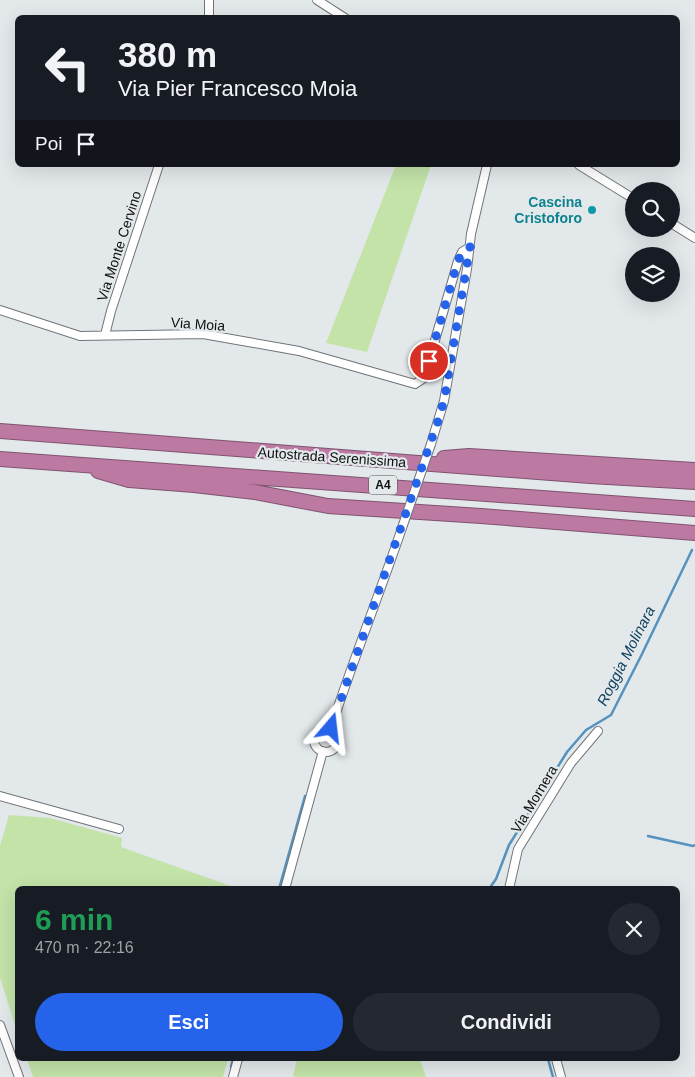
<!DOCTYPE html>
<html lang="it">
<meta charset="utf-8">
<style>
:root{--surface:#171b24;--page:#242831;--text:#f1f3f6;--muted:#9ea1a6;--accent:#2563eb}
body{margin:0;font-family:Arial,sans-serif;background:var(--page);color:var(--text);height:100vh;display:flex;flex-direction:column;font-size:19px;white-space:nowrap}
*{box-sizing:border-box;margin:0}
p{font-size:16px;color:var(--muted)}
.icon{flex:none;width:28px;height:28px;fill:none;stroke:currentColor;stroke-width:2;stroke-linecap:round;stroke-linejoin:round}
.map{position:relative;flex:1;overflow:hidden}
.side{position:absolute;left:15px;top:886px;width:665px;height:175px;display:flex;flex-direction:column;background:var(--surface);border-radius:8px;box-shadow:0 5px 20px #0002}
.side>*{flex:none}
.top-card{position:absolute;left:15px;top:15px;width:665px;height:152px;border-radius:8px;box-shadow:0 5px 20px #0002;background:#171b24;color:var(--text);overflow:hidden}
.fabs{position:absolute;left:625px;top:182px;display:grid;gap:10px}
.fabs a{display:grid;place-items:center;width:55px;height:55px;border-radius:50%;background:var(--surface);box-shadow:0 5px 20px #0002;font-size:25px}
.pin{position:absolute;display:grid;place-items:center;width:42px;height:42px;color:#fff;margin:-21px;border:2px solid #fff;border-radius:50%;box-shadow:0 1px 5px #0007}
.me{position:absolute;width:55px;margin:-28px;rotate:17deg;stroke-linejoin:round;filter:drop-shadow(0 0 4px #0008)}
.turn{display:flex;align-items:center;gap:18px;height:105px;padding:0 20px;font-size:22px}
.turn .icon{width:65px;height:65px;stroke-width:2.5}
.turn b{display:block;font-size:35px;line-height:42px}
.then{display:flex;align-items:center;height:48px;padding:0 20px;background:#0003;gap:10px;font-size:19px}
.round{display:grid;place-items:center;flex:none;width:52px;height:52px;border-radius:26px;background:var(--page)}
.headline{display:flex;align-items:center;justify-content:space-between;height:85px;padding:0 20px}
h1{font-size:30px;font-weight:800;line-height:38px;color:#1e9e55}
.cta{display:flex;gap:10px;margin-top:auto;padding:10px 20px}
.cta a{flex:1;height:58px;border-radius:30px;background:var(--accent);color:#fff;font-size:20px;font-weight:800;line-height:58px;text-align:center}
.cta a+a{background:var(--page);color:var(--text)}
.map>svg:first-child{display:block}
</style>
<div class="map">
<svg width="695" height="1077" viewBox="0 0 695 1077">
<rect width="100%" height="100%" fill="#e3e8eb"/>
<path fill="#c3e3a9" d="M396 165H431L367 352 326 343Z
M9 815 50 818 122 838 121 847 239 889H18L17 1031 0 978V846Z
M27 1059H228L223 1077H33Z
M297 1059H420L426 1077H295L293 1076Z"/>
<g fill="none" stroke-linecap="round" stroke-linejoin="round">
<path stroke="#5592bd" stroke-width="2.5" d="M648 836 693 846 695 845
M279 889 305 796
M489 889 496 879 509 845 567 752 586 730 611 715 642 654 692 550
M548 1059 553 1077
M231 1067 233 1059"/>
<g stroke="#707478" stroke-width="10">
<path id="minor" d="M209 0V18
M317 0 345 18
M579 165 634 199
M671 223 695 238
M0 310 80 336 203 334 299 351 415 384 424 378 458 261 462 252 470 247
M105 335 111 311 159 165
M431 444 444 401 467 269 471 234 487 165
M314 740a12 12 0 1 1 24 0a12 12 0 1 1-24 0Z
M331 728C353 660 380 593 403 525
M0 796 119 829
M285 889 323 751
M509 889 518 849 571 763 598 731
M0 1025 19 1077
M556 1059 561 1077
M233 1077 238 1059"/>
</g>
<g stroke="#7f546f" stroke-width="16">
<path id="motorway" d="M0 431 590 476 695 482
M444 458 469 456 695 470
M0 459 695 509
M98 471 129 480 194 485 255 492 328 506 481 516 695 533"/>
</g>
<use href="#minor" stroke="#fff" stroke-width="8"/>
<use href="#motorway" stroke="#bc79a2" stroke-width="14"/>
<g stroke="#707478" stroke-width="10" stroke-linecap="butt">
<path id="minor-bridge" d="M403 525 431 444"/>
</g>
<use href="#minor-bridge" stroke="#fff" stroke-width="8"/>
</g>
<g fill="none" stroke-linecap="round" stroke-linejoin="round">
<path stroke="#2563eb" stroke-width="9" stroke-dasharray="0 16.2" d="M331 728 438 421 444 401 470 247 462 252 458 261 429 361"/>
</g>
<circle fill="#0f9aa8" stroke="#e3e8eb" stroke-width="2" cx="592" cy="210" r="5"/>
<g text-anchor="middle" stroke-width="4.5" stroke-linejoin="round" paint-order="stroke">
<rect fill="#e3e8eb" stroke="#4f5152" stroke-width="1" x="369" y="475.5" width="28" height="19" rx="4"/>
<g font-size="12" font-weight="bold" fill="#0f1011">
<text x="383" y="489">A4</text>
</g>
<g font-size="14" font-weight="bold" fill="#0d838f" stroke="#e3e8eb" text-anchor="end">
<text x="582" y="207">Cascina<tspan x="582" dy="16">Cristoforo</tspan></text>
</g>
<g font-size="14" fill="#0f1011" stroke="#e3e8eb">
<text transform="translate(119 246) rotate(-72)" y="5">Via Monte Cervino</text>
<text transform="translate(198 324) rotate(4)" y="5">Via Moia</text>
<text transform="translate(332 457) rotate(4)" y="5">Autostrada Serenissima</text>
<text transform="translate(534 799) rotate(-59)" y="5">Via Mornera</text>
</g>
<g font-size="15" font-style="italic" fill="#0f405e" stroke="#e3e8eb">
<text transform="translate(626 656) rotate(-63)" y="5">Roggia Molinara</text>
</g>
</g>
</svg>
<div class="fabs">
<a><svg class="icon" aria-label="search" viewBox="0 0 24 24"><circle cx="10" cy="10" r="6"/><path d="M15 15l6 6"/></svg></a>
<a><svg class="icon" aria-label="layers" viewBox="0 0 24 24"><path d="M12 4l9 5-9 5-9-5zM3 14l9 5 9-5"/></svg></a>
</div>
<div class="pin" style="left:429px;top:361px;background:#d93025"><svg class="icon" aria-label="arrive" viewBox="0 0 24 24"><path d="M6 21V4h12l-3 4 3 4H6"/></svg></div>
<svg class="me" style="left:331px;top:728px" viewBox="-20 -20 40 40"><path d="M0-17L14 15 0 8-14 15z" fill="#2563eb" stroke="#fff" stroke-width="4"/></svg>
<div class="top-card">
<div class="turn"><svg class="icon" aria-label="left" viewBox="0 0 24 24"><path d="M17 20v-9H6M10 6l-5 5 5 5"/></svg><div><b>380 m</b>Via Pier Francesco Moia</div></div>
<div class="then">Poi<svg class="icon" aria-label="arrive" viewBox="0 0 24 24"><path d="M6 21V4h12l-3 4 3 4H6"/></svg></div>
</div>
<section class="side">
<div class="headline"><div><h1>6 min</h1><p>470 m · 22:16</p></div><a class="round"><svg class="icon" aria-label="close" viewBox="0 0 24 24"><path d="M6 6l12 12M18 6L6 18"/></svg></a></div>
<div class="cta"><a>Esci</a><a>Condividi</a></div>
</section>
</div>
